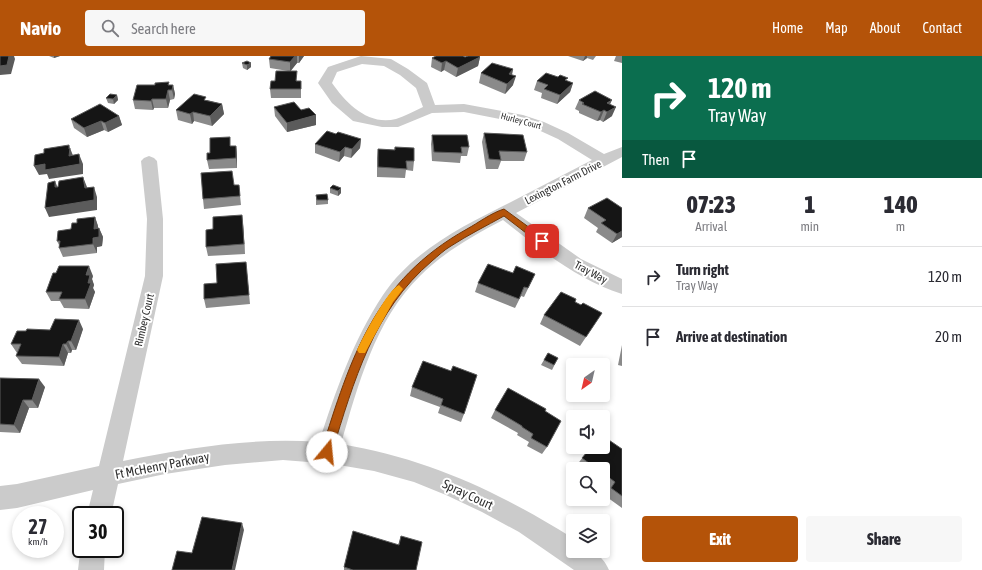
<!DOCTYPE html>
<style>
:root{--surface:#fff;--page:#f7f7f7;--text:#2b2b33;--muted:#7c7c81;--line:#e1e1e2;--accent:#b45309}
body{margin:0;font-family:"Asap Condensed",sans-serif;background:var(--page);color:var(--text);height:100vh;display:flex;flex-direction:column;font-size:15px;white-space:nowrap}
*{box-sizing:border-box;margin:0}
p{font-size:13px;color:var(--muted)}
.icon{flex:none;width:22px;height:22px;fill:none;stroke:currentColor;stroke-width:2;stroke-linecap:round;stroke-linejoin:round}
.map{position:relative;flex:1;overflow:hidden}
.panel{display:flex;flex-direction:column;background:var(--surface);width:360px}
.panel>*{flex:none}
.banner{background:#0b6e4f;color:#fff;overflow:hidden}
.needle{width:26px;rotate:214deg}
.tools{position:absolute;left:566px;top:302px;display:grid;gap:8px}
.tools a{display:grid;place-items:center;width:44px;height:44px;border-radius:4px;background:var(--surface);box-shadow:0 2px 6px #0003;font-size:20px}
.speed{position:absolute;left:12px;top:450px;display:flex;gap:8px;font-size:20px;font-weight:700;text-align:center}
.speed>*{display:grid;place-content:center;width:52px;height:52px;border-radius:50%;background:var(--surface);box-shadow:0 2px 6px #0003;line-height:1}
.speed small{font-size:10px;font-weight:400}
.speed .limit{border:2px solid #111;border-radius:6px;background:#fff;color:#111}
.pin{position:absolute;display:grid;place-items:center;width:34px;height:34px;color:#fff;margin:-17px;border-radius:8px;box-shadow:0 2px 6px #0006}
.me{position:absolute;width:44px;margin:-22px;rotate:17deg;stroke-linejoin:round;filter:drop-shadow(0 0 3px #0008)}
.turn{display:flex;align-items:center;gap:14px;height:84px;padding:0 20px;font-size:18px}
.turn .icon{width:52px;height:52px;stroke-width:2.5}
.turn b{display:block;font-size:28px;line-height:34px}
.then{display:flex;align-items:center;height:38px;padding:0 20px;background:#0003;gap:8px;font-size:15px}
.eta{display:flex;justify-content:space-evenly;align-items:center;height:68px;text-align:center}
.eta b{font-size:24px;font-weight:800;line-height:28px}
.cta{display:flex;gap:8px;margin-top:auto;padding:8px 20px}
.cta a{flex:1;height:46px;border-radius:4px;background:var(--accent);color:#fff;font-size:16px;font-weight:800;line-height:46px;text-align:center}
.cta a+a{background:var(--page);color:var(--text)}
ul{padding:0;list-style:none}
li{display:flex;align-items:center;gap:12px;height:60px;padding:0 20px;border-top:1px solid var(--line)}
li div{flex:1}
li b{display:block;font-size:15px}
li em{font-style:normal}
header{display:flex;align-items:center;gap:24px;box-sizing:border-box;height:56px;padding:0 20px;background:var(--accent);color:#fff}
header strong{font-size:19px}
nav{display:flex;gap:22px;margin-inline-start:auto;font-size:14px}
.search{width:280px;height:36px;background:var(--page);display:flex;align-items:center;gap:10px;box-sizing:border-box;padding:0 14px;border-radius:4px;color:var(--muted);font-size:15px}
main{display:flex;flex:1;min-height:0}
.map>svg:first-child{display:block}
</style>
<header>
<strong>Navio</strong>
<div class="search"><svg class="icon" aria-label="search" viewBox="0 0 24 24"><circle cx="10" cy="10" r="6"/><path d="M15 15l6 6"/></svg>Search here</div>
<nav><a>Home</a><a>Map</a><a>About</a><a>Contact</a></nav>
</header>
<main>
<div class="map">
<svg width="622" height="514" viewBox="0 0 622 514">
<rect width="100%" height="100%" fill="#fff"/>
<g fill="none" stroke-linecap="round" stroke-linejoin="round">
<path fill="#cbcbcb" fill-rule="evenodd" d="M361 0 391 3 408 13 427 27 435 49 464 48 523 59 544 66 568 77 604 98 622 91V101L516 157 581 203 622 223V238C577 224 539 192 503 164 474 179 444 196 420 220 375 264 358 329 341 388 428 403 497 435 571 481L573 482V495C591 495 601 496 609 514H574L519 476 482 456 446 439 414 426 374 415 333 408 283 404 225 409 165 418 118 428 111 459H87L93 434 17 452 0 454V430L17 428 99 410 145 220 147 163 141 105 144 102 149 100 154 102 157 105 163 163V220L123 405C187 392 253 381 319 386 336 335 353 284 383 239 413 194 465 169 511 146 538 132 565 118 592 104L558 83 534 72 515 66 464 56 432 57 398 71H382L353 65 332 47 318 27 328 11ZM362 8 384 10 400 19 416 32 423 51C414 55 405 60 396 63 368 70 346 47 332 27L337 16Z
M81 489V493H105L104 514H78Z"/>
</g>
<path fill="#8a8a8a" d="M49 0H60L54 2Z
M271 0H304L299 7H297L290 15 297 25H301V42H271L270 33 275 25 288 15 270 12 269 3Z
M568 0H596L593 4 587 2 583 5Z
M616 0H622V7L614 5Z
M465 1H480L478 10 456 21 444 14 441 16 431 11 432 2Z
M242 7 251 11 247 14 243 12Z
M513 13 512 19 513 29 505 38 479 27 481 17Z
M537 25H567L573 27 570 36 557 48 541 42 542 37 534 34Z
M169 26V29H173L175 38 174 43 170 44 168 52H154L153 54 135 53 133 44Z
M117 39 118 44 114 48 108 47 106 42Z
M207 44 222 48 224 58 212 70 194 65 192 68 178 64 176 54Z
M579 44 610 48 612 60 603 66 600 64 597 65 579 57V55L575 53Z
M274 51 301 54 316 59V69L287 76 275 60Z
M119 60 122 69 108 76 104 74 87 81 74 72 71 63Z
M484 77 527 96 524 105H501L498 113H486L482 86Z
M336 78 361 83 360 92 351 102 344 100 339 106 315 97V88Z
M432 79 469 91 467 100H461L460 107 432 105 431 88Z
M231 90H236L237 99V112L209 113 207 104Z
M395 91 414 105 413 115 406 114 405 122 377 121V102L378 93 394 94Z
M234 129H239L241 149 204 153 203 143Z
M330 132H341V137L338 140 330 137Z
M316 139 328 144V148L316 149Z
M588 152H622V181L612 187 596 176 598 172 584 162Z
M95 161 98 170V172H99L103 181 102 190 97 191V197L63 201 59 192V189L57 185 71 173 77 167Z
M243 168 245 198 208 200 206 191 213 173Z
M246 206 250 248 206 252 204 243 217 227Z
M513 217 535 218 524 241 521 240 515 252 475 236 478 227Z
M93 220 92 223 94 229 93 232 95 236 89 253 64 252 60 245H51L46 236Z
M575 246 581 249 602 257 580 290 540 268 544 259Z
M83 273 76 294H72L71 297H68L64 310 22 308 16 300 17 297 11 288 50 274Z
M622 289V310L618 309Z
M548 297 558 302 552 314 541 309Z
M451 315 464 358 461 366 438 357 440 351 410 340 412 331Z
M0 322 45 331 38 352H29L20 377 0 376Z
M495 354 545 355 547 391 542 398 527 390 529 386 517 379 518 377 491 362Z
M591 391 622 393V452L604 439 608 433 603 430V413H581L576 410Z
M401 480 416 514H344V511L398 489Z"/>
<path fill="#5b5b5b" d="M9 0H14L15 3 11 18 0 19V10Z
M54 0H60L54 2Z
M295 0H297V7L290 16V6Z
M299 0H304L299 7Z
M585 0H587V2L583 5Z
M480 1 478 10 456 21 458 12Z
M446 5 444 14 441 16 442 7Z
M251 7V11L247 14V9Z
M513 13 511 23 509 18Z
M516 20 513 29 505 38 507 28Z
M573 27 570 36 557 48 560 39Z
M173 29 175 38 174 43 172 34Z
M168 34 170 44 168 52 166 43Z
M117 39 118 44 114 48 113 43Z
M152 43 154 52 153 54 151 45Z
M612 44 608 53 607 47Z
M222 48 224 58 212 70 210 60Z
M616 51 612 60 603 66 607 56Z
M604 54 600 64 597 65 601 56Z
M193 56 194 65 192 68 190 58Z
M316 59V69L287 76V67Z
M119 60 122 69 108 76 105 67Z
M101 65 104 74 87 81 84 72Z
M361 83 360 92 351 102 352 93Z
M69 89 70 93V92L74 102 69 100Z
M236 90 237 99V112L236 102Z
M345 91 344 100 339 106 340 96Z
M79 98 83 108V118L49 123 47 118 39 119 34 110Z
M83 121 87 131 88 142 85 132Z
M55 125 59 135 55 131Z
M94 131 97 141V154L49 161 45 152Z
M341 132V137L338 140V135Z
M242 159 243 168 245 198 244 188Z
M95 161 98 170V181L99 172 103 181 102 190 97 191V197L93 188Z
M622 175V181L612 187 617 178Z
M89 210 93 220 92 223 94 229 93 232 95 236 89 253 85 243 88 227 86 219Z
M79 264 83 273 76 294 71 285Z
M68 285 72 294 71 297 66 288Z
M63 288 68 297 64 310 59 301Z
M39 323 45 331 38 352 32 344Z
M23 344 29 352 20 377 14 369Z
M242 467 244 474 235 514H232Z"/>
<path fill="#151515" stroke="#5b5b5b" d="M0 0H9L7 9 0 10Z
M271 0H295L290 6 269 3Z
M436 0H463L465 1 468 0H479L480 1 458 12 446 5 442 7 432 2Z
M247 5 251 7 247 9 242 7Z
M492 7 513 13 509 18 516 20 507 28 481 17Z
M276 15H297L296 25H301V33H270L271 25H275Z
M546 17 558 21 560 19 568 22 565 24 573 27 560 39 544 33 548 29 537 25Z
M169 26 168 29H173L172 34H168L166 43H152L151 45 133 44 137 29H155V27Z
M595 35 612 44 607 47 616 51 607 56 604 54 601 56 582 48 584 47 579 44Z
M110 38 117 39 113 43 106 42Z
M194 38 206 41 204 44 222 48 210 60 193 56 190 58 176 54Z
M294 46 301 54 309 52 316 59 287 67 274 51Z
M100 48 119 60 105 67 101 65 84 72 71 63Z
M327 75 336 78 338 76 361 83 352 93 345 91 340 96 315 88Z
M484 77 523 79 527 96 499 95 501 104 489 103Z
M432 79H467L469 91H461L462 97 434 96Z
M230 81V90H236V102L207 104V97H210V82Z
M69 89V93L70 92 69 100 79 98 80 108 45 114V108L34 110 35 99 44 97V93Z
M395 91 414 92V105H406L407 113 378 111V93L395 94Z
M232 115 234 129H239L240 140 203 143 201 117Z
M83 121 85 132 94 131V144L45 152 48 127 55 125V131H58L59 125Z
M333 129 341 132 338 135 330 132Z
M327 138 328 144H317L316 139Z
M607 142 622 152V175L617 178 601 167 606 164 588 152Z
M242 159 244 188 206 191V174L213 173V161Z
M95 161 94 173 99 172V181L93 182V188L59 192 60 185H57L58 175 71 173 72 167H77V163Z
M246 206 249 239 204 243V228L217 227 216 208Z
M488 208 513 217 516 210 535 218 528 232 524 231 519 243 478 227Z
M59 210H89L86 219H90L88 227H91L85 243H59L62 236H46L53 217H56Z
M561 236 576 243 575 246 581 249 583 247 602 257 586 281 544 259Z
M55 263 79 264 71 285H68L66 288H63L59 301 16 300 21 288H11L17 275H26L27 273 50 274Z
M548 297 558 302 554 309 544 304Z
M423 305 451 315 453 310 477 319 464 358 441 349 443 343 412 331Z
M0 322 39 323 32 344H23L14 369 0 368Z
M508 332 546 353 545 355 561 365 547 391 531 382 533 378 522 371V370L495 354Z
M603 380 622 393V440L611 432 615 426 603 417V413H597L582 402 591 391H603Z
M202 461 242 467 232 514H172L177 495 192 497Z
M353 475 399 489 401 480 422 486 416 514H353L344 511Z"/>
<path fill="#b45309" stroke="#753606" d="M504 153 545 183 546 185 545 187H539L504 160C486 170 468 179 451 190 444 194 438 200 432 205 373 255 354 325 332 396L331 400 327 401 323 400 321 396C351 301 374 225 467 173 478 167 491 157 504 153Z"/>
<path fill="#f59e0b" d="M399 229 403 233 393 246 365 297H359L357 294C363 281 388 233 399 229Z"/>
<g text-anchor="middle" stroke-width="4" stroke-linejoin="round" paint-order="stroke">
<g font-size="9" fill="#2e2e2e" stroke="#fff">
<text transform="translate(521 65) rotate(15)" y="3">Hurley Court</text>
</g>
<g font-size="11" fill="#2e2e2e" stroke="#fff">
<text transform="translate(563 126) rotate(-27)" y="4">Lexington Farm Drive</text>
<text transform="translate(591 216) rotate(28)" y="4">Tray Way</text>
<text transform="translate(144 264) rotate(-77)" y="4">Rimbey Court</text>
</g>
<g font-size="13" fill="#2e2e2e" stroke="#fff">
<text transform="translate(162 409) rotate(-11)" y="5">Ft McHenry Parkway</text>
<text transform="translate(468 438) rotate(25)" y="5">Spray Court</text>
</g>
</g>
</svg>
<div class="tools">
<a><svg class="needle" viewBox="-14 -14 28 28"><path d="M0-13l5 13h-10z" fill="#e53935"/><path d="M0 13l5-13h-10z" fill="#7c7c81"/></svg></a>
<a><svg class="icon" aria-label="sound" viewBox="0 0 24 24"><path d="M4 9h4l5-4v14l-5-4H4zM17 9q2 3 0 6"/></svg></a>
<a><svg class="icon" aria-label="search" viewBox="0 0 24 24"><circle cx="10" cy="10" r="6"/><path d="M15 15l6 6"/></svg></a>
<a><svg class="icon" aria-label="layers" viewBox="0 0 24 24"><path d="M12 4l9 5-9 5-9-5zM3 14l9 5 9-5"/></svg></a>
</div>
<div class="speed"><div>27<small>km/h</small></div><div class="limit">30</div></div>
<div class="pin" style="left:542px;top:185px;background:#d93025"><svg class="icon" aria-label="arrive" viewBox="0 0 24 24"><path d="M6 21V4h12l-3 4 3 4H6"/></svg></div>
<svg class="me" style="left:327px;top:396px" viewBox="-20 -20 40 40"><circle r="19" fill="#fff"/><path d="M0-13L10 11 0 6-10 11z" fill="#b45309"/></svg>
</div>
<section class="panel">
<div class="banner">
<div class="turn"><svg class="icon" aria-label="right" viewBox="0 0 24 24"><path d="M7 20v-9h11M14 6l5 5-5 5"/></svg><div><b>120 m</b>Tray Way</div></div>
<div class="then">Then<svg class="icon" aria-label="arrive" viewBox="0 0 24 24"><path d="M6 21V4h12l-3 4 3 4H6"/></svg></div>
</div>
<div class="eta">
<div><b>07:23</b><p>Arrival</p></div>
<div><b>1</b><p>min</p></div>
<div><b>140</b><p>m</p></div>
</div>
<ul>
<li><svg class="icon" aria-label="right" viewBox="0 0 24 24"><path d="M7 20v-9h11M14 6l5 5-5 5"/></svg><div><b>Turn right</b><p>Tray Way</p></div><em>120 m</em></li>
<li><svg class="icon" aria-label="arrive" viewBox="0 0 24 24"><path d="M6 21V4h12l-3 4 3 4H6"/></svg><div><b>Arrive at destination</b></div><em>20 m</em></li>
</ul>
<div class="cta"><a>Exit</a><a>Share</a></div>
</section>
</main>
